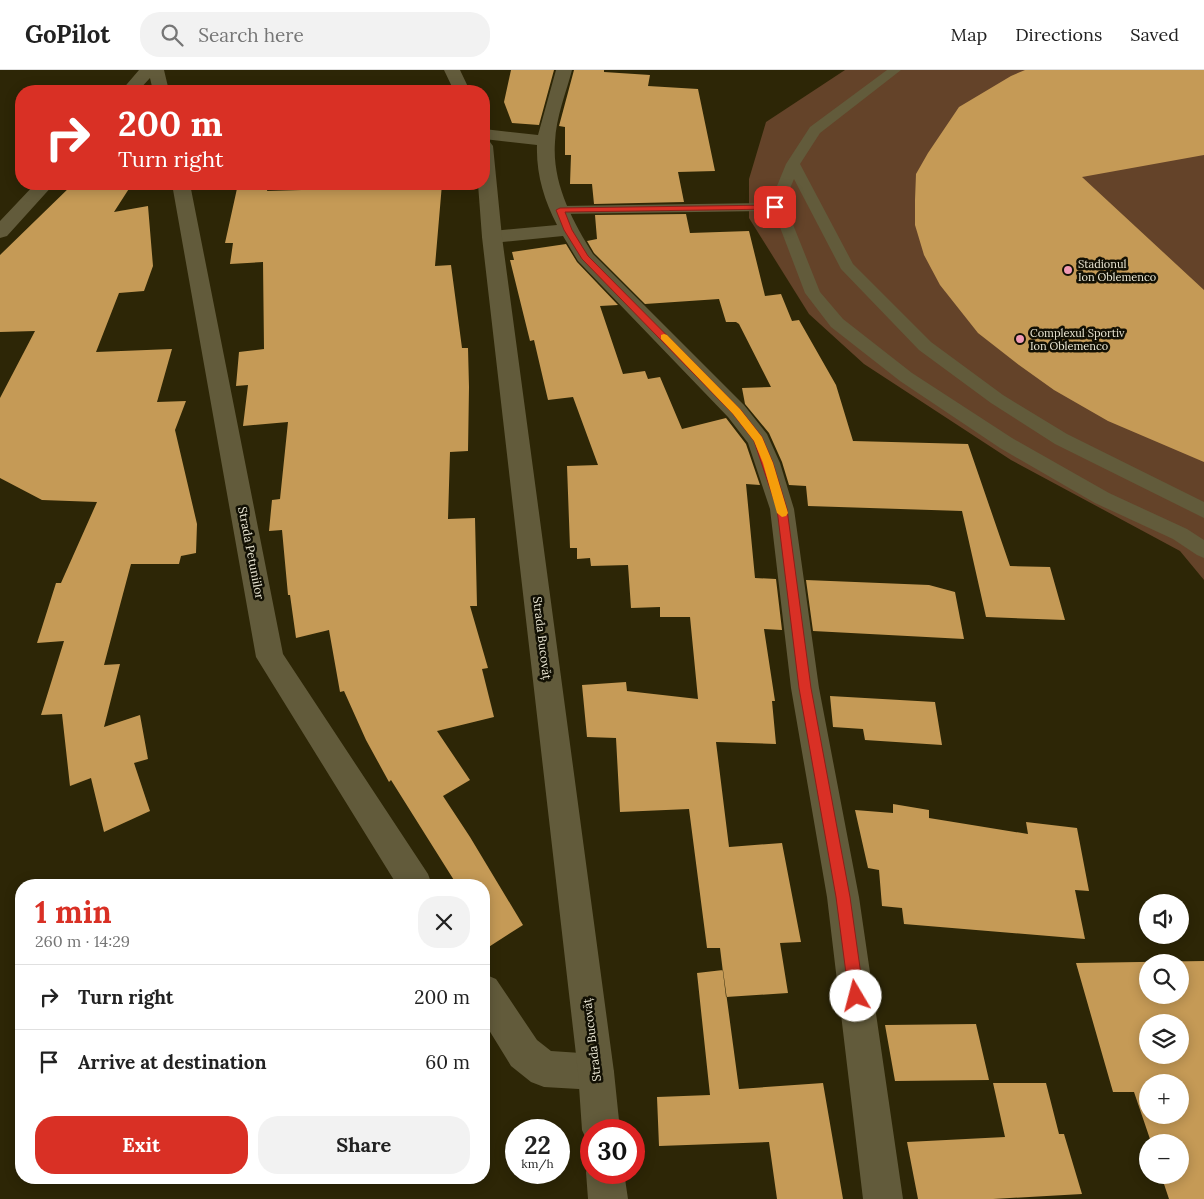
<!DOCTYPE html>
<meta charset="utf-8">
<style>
:root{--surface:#fff;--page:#f2f2f2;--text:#222;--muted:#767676;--line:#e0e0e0;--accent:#d93025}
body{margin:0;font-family:Lora,serif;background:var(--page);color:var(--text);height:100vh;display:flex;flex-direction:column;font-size:19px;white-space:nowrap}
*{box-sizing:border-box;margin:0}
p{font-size:16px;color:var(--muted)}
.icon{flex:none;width:28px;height:28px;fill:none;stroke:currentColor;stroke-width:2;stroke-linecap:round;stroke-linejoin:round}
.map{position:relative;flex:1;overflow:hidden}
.panel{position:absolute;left:15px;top:809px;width:475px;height:305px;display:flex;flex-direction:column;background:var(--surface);border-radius:20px;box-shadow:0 2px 12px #0003}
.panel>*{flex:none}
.hud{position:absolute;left:15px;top:15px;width:475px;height:105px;border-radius:20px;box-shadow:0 2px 12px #0003;background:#d93025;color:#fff;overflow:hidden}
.buttons{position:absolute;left:1139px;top:824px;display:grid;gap:10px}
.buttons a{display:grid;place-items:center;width:50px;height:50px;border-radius:50%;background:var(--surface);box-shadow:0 2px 12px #0003;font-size:25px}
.speed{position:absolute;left:505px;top:1049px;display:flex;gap:10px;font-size:25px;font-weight:700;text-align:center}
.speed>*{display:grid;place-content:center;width:65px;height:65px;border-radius:50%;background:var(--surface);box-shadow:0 2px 12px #0003;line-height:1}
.speed small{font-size:12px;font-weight:400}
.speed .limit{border:8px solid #d22;background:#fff;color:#111}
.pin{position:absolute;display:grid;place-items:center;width:42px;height:42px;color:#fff;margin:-21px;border-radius:10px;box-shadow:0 2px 8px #0006}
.me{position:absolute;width:55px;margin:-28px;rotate:352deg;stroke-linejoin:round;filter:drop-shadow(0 0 4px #0008)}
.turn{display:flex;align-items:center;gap:18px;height:105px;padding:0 20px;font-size:22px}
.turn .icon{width:65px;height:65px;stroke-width:2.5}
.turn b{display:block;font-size:35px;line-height:42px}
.round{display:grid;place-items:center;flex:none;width:52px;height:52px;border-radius:20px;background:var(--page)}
.head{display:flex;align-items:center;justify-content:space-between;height:85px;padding:0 20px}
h1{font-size:30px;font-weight:800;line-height:38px;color:var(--accent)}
.primary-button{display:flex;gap:10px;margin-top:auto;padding:10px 20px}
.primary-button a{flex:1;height:58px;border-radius:20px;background:var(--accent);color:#fff;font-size:20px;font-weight:800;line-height:58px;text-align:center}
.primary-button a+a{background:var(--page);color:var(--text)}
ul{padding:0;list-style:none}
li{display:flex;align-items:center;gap:15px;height:65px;padding:0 20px;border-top:1px solid var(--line)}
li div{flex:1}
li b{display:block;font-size:19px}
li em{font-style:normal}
header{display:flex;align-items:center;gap:30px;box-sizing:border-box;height:70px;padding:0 25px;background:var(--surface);border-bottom:1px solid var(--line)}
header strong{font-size:24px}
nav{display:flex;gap:28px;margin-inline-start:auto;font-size:18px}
.search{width:350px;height:45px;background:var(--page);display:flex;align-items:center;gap:12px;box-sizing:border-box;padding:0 18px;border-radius:20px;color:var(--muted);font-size:19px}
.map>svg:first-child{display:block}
</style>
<header>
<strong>GoPilot</strong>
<div class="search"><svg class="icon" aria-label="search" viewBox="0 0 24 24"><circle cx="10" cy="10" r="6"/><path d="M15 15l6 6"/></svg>Search here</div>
<nav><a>Map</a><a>Directions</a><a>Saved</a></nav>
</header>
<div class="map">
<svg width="1204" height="1129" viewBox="0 0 1204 1129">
<rect width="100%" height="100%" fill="#2d2606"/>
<path fill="#644329" d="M845 0H1204V510L1180 481 1011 390 864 294 809 244 749 148V109L766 52Z"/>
<path fill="#c59a56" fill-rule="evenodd" d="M511 0H554L539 55 512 53 504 32Z
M574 0H604V2L650 5 648 16 698 19 715 101 678 102 684 132 594 134 592 114H570L571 85H565V57L559 56Z
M1025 0H1204V85L1082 107 1204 220V392L1108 351 1054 320 1019 295 978 263 940 215 924 185 915 155V130L916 104 928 83 959 37 1011 6Z
M73 114H132L114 142 148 136 153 196 144 221 119 223 96 282 172 279 157 332 186 331 175 360 197 454 196 483 181 486 179 494H131L104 595 120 594 104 657 140 645 148 689 134 693 150 741 104 762 91 708 70 716 62 644 41 645 64 571 37 573 56 513H61L97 432 42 430 0 408V328L35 261 0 262V185Z
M238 114H269L267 121 337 119 338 114H442L435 196 451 195 462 278H468L469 317 468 381 450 382 448 449 475 448 477 536H470L488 598 482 599 494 647 437 661 470 710 443 726 470 767 523 855 484 880V815H457L391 710 389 712 366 670 344 621 340 622 329 560 296 568 290 525H288L282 460 269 461 272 430 280 429 288 352 243 356 248 315 236 316 239 282 264 279 263 192 230 194 233 173H225Z
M686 144 690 163 749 161 765 226 781 224 792 251 799 250 836 315 853 371 968 374 1010 496 1050 497 1065 550 986 547 962 441 808 436 806 416 789 415 782 392 769 363 745 334 742 318 771 317 739 254 736 252H726L719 229 645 234 594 183 587 171 597 169 595 145Z
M566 174 577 192 618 235 600 236 623 304 645 301 648 309 660 307 682 359 726 348 746 374 760 415 746 414 755 508 776 509 782 560 764 559 775 631H772L776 674 716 672 729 777 782 773 801 872 780 873 788 923 726 927 720 878H707L689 739 620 742 616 668 587 667 582 615 626 612 627 621 698 629 690 547H660V537L631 538 628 495 591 496 590 488 577 489V478H570L567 396 598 395 573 327 548 330 534 270 530 271 510 190H514L512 182Z
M806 510 929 515 955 522 964 569 813 561Z
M830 626 935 632 942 675 865 670 863 659 833 657Z
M893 734 929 740V748L1028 764 1026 752 1077 758 1089 821 1075 820 1085 869 904 854 902 838 882 836 879 800 868 798 855 740 893 743Z
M1204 891V1129H1169L1161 1105H1180V1072H1151L1134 1022H1113L1076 893ZM1148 892H1180V925H1148ZM1148 952H1180V985H1148ZM1148 1012H1180V1045H1148Z
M723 900 739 1019 823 1013 843 1129H777L769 1072 659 1076 657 1027 710 1025 697 903Z
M976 954 989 1010 895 1011 885 955Z
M993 1013H1046L1059 1064H1064L1082 1124 993 1129H918L907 1072 1005 1067Z"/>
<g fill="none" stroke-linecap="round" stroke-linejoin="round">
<path fill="#625b3b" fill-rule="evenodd" d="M887 0H901L820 63 800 94 853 194 931 272 1003 325 1067 364 1204 432V448L1055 374 991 333 919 280 841 199 794 109 782 137 792 152 820 222 843 249 912 303 1012 368 1109 423 1187 459 1204 470V488L1197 485 1173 469 1095 433 1000 378 900 311 831 257 805 223 778 152 771 141 560 144 555 143 553 140 555 137 560 136 770 133 786 94 810 57Z"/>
<path fill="#625b3b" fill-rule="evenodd" d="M139 0H164L169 21H153L150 8 138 21H121Z
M556 0H572C566 23 556 47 555 72 552 113 572 150 593 184L744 335 767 364 780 393 794 439 819 618 859 827 903 1129H863L827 827 791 618 770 439 748 373 728 347 578 191 563 166 492 173 485 171 482 167 485 163 492 161 557 155C544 130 536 104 537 75L484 69V59L538 65Z
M35 114H54L7 166 0 168V151Z
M172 114H190L283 584 428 804 432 815H397L256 587Z
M484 904 496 909 537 970 551 981 596 984 609 989 614 1002 609 1015 596 1020 544 1017 531 1012 511 996 484 952Z"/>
<path fill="#625b3b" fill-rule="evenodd" d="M444 0H460L470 21H454Z
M484 71 490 72 493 76 502 167 614 1002 620 1060H591V1075L588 1073 582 1060 578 1002 482 167 478 114H484Z
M591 1089V1102H624L628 1129H588L586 1102Z"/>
</g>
<path fill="#d93025" stroke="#8d1f18" d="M775 135 778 136V139L565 142 572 160 588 186 740 339 762 367 773 393 787 439 811 618 850 827 864 926 862 931 856 933 851 931 849 926 836 827 799 618 777 439 754 371 733 344 582 189 564 160 556 140 560 138Z"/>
<path fill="#f59e0b" d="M664 264 667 265 740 339 762 367 773 393 788 443 786 446 782 447 777 443 763 393 754 371 733 344 661 269V265Z"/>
<g fill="#f09ab5" stroke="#121004" stroke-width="2">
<circle cx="1068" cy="200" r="5"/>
<circle cx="1020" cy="269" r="5"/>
</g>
<g text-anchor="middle" stroke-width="5" stroke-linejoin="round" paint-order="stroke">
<g font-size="11" fill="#eae6d4" stroke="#121004" text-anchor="start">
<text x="1078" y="198">Stadionul<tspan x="1078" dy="13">Ion Oblemenco</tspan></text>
<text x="1030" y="267">Complexul Sportiv<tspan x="1030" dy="13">Ion Oblemenco</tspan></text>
</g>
<g font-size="12" fill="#eae6d4" stroke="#121004">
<text transform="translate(251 483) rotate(79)" y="4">Strada Petuniilor</text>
<text transform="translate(542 568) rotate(83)" y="4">Strada Bucovăț</text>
<text transform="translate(592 970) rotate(-97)" y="4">Strada Bucovăț</text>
</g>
</g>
</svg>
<div class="buttons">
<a><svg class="icon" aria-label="sound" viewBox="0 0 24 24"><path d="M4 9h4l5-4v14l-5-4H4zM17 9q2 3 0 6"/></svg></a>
<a><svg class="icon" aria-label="search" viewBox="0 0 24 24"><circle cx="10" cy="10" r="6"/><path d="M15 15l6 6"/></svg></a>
<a><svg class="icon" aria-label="layers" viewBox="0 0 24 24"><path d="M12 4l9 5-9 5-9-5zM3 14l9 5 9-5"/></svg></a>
<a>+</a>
<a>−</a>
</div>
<div class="speed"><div>22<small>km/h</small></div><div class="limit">30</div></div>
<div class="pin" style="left:775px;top:137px;background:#d93025"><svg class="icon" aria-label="arrive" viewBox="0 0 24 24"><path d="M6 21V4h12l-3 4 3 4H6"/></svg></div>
<svg class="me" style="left:856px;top:926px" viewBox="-20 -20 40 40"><circle r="19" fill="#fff"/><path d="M0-13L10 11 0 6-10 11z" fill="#d93025"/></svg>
<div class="hud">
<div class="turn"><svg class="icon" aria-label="right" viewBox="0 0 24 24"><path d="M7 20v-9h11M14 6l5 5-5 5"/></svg><div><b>200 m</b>Turn right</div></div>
</div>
<section class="panel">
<div class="head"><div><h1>1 min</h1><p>260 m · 14:29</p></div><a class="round"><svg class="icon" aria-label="close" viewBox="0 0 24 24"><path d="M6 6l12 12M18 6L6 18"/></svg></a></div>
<ul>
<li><svg class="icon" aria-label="right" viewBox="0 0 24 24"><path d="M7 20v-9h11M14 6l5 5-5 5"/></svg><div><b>Turn right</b></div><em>200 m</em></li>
<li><svg class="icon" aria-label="arrive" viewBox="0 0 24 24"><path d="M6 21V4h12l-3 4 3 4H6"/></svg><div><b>Arrive at destination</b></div><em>60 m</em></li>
</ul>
<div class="primary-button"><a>Exit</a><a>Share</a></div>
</section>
</div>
